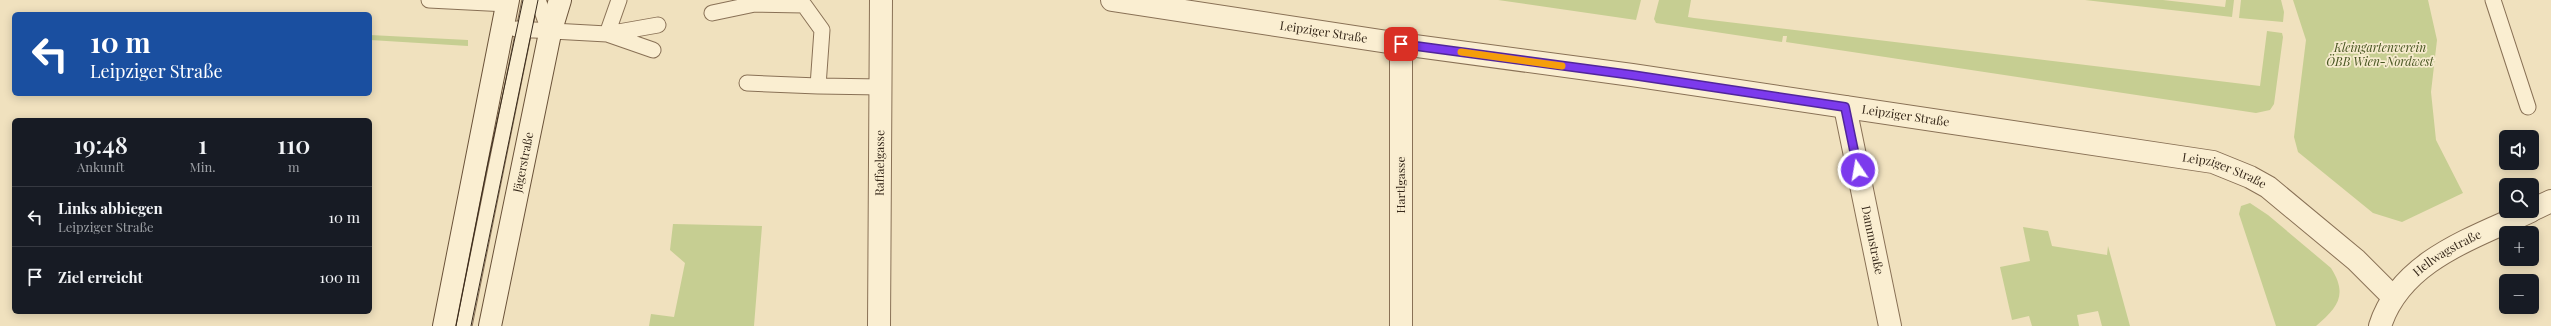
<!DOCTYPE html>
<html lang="de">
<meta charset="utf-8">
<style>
:root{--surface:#171b24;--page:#20242c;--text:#f1f3f6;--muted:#9ea1a6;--line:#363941}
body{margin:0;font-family:"Playfair Display",serif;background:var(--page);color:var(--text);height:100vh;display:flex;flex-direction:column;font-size:15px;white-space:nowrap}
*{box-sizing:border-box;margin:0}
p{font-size:13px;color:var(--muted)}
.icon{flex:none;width:22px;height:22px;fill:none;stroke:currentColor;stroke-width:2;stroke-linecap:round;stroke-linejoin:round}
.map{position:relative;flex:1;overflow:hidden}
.side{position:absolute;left:12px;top:118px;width:360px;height:196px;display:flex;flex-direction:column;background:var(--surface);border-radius:6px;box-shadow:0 2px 10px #0003}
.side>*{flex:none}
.top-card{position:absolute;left:12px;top:12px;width:360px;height:84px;border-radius:6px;box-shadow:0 2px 10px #0003;background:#1a4fa0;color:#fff;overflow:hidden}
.fabs{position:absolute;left:2499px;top:130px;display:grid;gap:8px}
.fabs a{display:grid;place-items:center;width:40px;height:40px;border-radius:6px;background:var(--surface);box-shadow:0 2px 10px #0003;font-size:20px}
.pin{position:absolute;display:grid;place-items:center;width:34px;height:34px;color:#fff;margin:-17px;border-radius:8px;box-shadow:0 2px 6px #0006}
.me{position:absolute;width:44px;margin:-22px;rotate:348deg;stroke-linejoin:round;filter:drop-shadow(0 0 3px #0008)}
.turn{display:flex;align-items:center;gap:14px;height:84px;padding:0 12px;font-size:18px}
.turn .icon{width:52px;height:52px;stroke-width:2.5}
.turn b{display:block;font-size:28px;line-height:34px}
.eta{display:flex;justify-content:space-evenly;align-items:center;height:68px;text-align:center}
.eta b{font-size:24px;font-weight:600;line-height:28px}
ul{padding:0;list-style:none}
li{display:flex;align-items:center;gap:12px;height:60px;padding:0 12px;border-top:1px solid var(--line)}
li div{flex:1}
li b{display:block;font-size:15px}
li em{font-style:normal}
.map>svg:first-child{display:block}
</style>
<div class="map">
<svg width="2551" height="326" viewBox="0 0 2551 326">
<rect width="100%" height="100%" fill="#f0e1be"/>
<path fill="#c6ce92" d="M1498 0H1641L1636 20Z
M1659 0H1691L1688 17 1694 18 2260 86 2267 31 2282 33 2283 37 2274 104 2270 110 2256 113 1786 42 1787 36H1783L1782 42 1656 23 1654 19Z
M2085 0H2163L2225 7 2226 0H2234L2232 17Z
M2241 0H2281L2284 12 2283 22 2239 18Z
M2293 0H2428L2437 40 2431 92 2436 140 2463 193 2402 222 2373 213 2298 152 2294 137 2306 40Z
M370 35 468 40V46L370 40Z
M2250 203 2268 215 2331 268C2348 295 2338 307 2316 326H2276L2239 214 2241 206Z
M673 224 762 226 754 326H649L651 314 674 317 685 263 670 250Z
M2023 227 2048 231 2052 246 2107 255 2108 246 2130 326H2102L2098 311 2077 315 2079 326H2032L2029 316 2012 320 2000 267 2030 261Z"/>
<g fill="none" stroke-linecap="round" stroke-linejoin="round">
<g stroke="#897156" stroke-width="17">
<path id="service" d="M429 0 507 4
M538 0 550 33
M2493 0 2528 107
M712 13 755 4 804 5 822 30 818 86 747 83
M516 29 607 34 619 0
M653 50 607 34 658 25
M818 86 882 87
M464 326 530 0"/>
</g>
<g stroke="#897156" stroke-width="24">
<g id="minor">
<path id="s1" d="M1112 0 1401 44 1632 75 2213 162 2250 177 2268 187 2356 260 2393 297"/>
<path d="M1401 44V326"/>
<path id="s2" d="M1845 107 1890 326"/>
<path id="s3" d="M879 326 881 0"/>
</g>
</g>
<g stroke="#897156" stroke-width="24">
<g id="tertiary">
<path d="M2532 210 2551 201"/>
<path id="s4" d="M2380 326C2401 260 2474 238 2531 211"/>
</g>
</g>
<g stroke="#6a5239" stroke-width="24">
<g id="secondary">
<path d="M444 326 508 0"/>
<path id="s5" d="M490 326 550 33 560 0"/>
</g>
</g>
<use href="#service" stroke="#faeed1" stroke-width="15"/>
<use href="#minor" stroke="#faeed1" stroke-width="22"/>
<use href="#tertiary" stroke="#faeed1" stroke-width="22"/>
<use href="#secondary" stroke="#faeed1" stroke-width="22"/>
<path stroke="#37291b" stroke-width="1" d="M456 326 487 168 523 0
M471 326 538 0"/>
</g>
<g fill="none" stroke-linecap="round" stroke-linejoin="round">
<g stroke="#51269a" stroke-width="10">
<path id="route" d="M1401 44 1632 75 1845 107 1858 170"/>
</g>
<use href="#route" stroke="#7c3aed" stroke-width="7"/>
<path stroke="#f59e0b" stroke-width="7" d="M1461 52 1562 66"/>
</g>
<g text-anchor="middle" stroke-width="3.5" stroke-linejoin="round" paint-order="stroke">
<g font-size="12" fill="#37291b" stroke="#f7ebce">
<text dy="4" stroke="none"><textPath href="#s1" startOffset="214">Leipziger Straße</textPath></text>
<text dy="4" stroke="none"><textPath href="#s1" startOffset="802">Leipziger Straße</textPath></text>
<text dy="4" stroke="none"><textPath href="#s5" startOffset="167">Jägerstraße</textPath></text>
<text dy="4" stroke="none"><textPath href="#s3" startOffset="163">Raffaelgasse</textPath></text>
<text dy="4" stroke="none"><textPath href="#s1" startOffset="1126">Leipziger Straße</textPath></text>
<text transform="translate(1401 185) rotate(-90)" y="4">Hartlgasse</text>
<text dy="4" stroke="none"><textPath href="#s2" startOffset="136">Dammstraße</textPath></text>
<text dy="4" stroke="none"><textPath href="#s4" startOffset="102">Hellwagstraße</textPath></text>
</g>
<g font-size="12" font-style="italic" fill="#475521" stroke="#f7ebce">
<text x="2380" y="52">Kleingartenverein<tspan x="2380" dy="14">ÖBB Wien-Nordwest</tspan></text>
</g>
</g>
</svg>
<div class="fabs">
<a><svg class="icon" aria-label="sound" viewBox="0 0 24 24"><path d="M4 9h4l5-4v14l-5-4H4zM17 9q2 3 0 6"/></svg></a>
<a><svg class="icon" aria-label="search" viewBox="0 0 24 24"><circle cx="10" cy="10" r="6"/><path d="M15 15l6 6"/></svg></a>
<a>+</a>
<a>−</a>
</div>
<div class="pin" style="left:1401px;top:44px;background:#d93025"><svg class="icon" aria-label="arrive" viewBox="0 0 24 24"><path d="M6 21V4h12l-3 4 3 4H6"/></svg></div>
<svg class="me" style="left:1858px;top:170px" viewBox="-20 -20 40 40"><circle r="17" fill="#7c3aed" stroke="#fff" stroke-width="3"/><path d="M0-11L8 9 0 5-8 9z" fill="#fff"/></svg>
<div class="top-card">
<div class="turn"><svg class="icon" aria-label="left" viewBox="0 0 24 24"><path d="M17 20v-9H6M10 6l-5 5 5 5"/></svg><div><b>10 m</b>Leipziger Straße</div></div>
</div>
<section class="side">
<div class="eta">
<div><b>19:48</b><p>Ankunft</p></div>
<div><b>1</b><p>Min.</p></div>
<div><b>110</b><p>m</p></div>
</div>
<ul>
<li><svg class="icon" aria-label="left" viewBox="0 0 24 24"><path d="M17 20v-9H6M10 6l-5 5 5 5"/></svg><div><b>Links abbiegen</b><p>Leipziger Straße</p></div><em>10 m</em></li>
<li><svg class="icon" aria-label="arrive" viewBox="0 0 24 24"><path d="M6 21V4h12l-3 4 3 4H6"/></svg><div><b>Ziel erreicht</b></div><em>100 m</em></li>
</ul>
</section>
</div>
